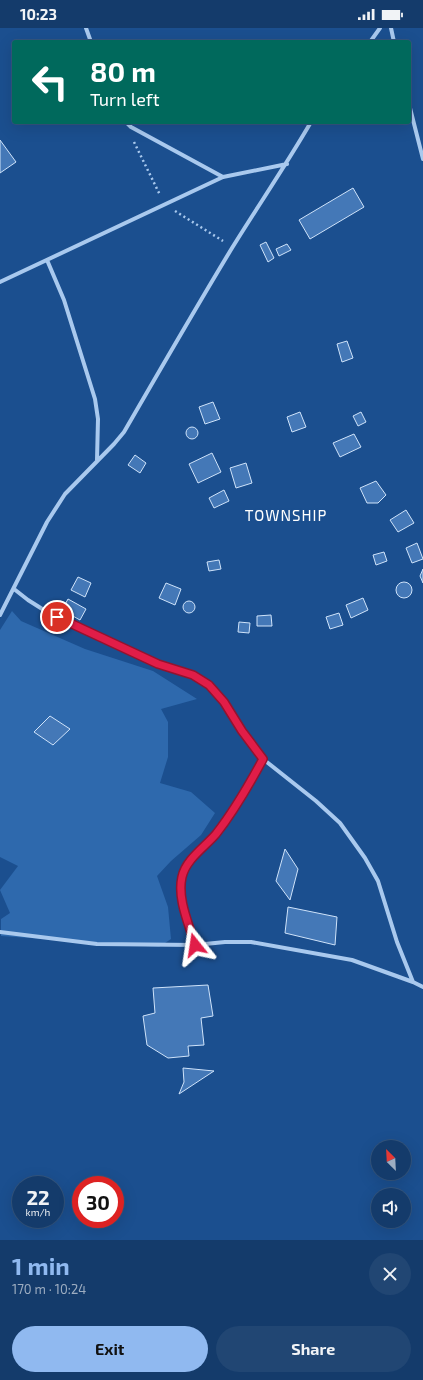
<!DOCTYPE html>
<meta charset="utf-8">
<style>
:root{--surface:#143b6b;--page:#214673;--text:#f1f3f6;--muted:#9dadc1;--line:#33557e;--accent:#90b9f0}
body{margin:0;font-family:"Exo 2",sans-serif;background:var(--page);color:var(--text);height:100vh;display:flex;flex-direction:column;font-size:15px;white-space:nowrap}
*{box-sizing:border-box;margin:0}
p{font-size:13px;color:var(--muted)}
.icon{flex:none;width:22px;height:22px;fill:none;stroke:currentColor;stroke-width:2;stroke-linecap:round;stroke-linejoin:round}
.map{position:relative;height:1212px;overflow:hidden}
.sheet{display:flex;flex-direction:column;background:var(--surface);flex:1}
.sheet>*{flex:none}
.hud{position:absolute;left:12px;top:12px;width:399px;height:84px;border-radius:4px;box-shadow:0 4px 16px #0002,0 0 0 1px var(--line);background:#00695c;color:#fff;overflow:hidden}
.needle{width:26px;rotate:336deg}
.controls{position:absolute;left:371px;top:1112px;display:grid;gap:8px}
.controls a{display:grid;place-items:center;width:40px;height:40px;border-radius:50%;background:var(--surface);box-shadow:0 4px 16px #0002,0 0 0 1px var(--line);font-size:20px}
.speed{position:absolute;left:12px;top:1148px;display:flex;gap:8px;font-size:20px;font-weight:700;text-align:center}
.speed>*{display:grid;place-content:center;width:52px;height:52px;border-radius:50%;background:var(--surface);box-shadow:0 4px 16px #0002,0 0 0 1px var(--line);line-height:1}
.speed small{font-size:10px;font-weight:400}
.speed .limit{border:6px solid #d22;background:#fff;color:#111}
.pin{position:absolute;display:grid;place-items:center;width:34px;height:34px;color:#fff;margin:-17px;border:2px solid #fff;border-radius:50%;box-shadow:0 1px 4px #0007}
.me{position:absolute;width:44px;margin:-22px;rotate:345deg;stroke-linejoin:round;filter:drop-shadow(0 0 3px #0008)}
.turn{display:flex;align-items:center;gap:14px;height:84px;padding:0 12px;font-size:18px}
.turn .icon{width:52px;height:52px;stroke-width:2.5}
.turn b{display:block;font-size:28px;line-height:34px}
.round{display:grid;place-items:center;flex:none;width:42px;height:42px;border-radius:21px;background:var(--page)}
.headline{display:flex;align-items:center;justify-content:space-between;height:68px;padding:0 12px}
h1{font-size:24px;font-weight:700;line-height:30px;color:var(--accent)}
.action{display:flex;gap:8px;margin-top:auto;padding:8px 12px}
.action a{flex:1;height:46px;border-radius:24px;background:var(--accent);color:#111;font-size:16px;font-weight:700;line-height:46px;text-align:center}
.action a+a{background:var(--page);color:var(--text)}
.status{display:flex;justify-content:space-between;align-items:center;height:28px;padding:0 20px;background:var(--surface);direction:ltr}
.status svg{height:11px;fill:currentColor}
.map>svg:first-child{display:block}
</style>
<div class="status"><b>10:23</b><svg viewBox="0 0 49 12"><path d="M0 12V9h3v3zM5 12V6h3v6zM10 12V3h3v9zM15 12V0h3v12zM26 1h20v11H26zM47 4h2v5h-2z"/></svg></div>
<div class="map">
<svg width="423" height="1212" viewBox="0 0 423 1212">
<rect width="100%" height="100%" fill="#1b4f8f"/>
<path fill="#2e69ad" d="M12 583 21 593 85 621 153 643 197 671 161 681 168 694V729L160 755 191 764 215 785 201 807 171 833 157 848 168 879 171 911 159 919 1 908V891L10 885 0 862 18 838 0 829V602Z"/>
<path fill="#4478b7" stroke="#cfe3fa" d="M0 112 16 134 0 145Z
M353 160 364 179 310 211 299 192Z
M266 214 274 230 268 234 260 217Z
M287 216 291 222 279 228 276 221Z
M347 313 353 330 342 334 337 316Z
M213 374 220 391 205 396 199 379Z
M300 384 306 399 292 404 287 389Z
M361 384 366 394 358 398 353 388Z
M186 405a6 6 0 1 1 12 0a6 6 0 1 1-12 0Z
M354 406 361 419 340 429 333 415Z
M212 425 221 444 198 455 189 436Z
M135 427 146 435 140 445 128 437Z
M246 435 252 455 236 460 230 440Z
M376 453 386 467 378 475H367L360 460Z
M224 462 229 473 214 480 209 470Z
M406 482 414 495 398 504 390 492Z
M417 515 423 531 412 535 406 520Z
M384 524 387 533 376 537 373 527Z
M219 532 221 541 209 543 207 534Z
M423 541V555L420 548Z
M78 549 91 555 85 569 71 562Z
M396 562a8 8 0 1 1 16 0a8 8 0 1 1-16 0Z
M166 555 181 561 175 577 159 570Z
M363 570 368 582 351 590 346 577Z
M68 571 86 581 80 592 62 582Z
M183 579a6 6 0 1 1 12 0a6 6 0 1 1-12 0Z
M339 585 343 597 330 601 326 589Z
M271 587 272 598H257V588Z
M239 594 250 595 249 605 238 604Z
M50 688 70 701 53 717 34 704Z
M285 821 298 841 290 872 276 853Z
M288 879 337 889 335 917 285 905Z
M208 957 213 988 201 990 204 1017 188 1018 189 1028 168 1030 147 1017 143 988 155 985 153 960Z
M183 1040 214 1043 179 1066 184 1054Z"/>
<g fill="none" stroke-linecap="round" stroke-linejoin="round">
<path stroke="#a9c9ee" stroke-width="2.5" stroke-dasharray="2 3" stroke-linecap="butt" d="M134 114 160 167
M175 183 223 213"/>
<path stroke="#a9c9ee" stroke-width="4" d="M86 0 91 14
M391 0 394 14
M370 14 380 0
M409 76 423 131
M126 94 131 99 223 149
M47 232 64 272 95 371 98 391 97 432
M0 254 223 149 287 136
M14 561 28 572 47 584 159 636 193 647 209 657 224 674 242 703 263 731 316 773 340 795 365 830 378 853 397 914 413 954
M0 587 47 494 65 466 114 416 124 404C160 342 195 281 232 220 258 178 286 137 311 94
M0 904 97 916 195 917 225 914H251L352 932 413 954 423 959
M195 917C189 896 177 871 182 849 186 831 205 819 216 806 234 783 249 757 263 731"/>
</g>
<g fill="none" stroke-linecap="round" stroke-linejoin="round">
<g stroke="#92132f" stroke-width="10">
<path id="route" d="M57 589 158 636 193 647 209 657 224 674 242 703 263 731C249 757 234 783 216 806 205 819 186 831 182 849 177 871 189 896 195 917"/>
</g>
<use href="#route" stroke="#e11d48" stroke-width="7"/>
</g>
<g text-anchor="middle" stroke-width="4" stroke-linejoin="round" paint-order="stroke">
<g font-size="15" letter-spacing="1" fill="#fff" stroke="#1b4f8f">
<text x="286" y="493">TOWNSHIP</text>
</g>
</g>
</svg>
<div class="controls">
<a><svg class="needle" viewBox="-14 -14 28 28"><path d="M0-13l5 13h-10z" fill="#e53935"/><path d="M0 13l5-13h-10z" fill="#9dadc1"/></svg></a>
<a><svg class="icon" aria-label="sound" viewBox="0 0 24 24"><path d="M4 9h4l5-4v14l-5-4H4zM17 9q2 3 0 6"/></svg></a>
</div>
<div class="speed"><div>22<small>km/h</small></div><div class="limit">30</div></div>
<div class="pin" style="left:57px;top:589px;background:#d93025"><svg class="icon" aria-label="arrive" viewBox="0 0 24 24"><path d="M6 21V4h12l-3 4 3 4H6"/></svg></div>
<svg class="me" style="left:195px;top:917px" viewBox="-20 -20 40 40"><path d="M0-17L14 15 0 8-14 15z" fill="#e11d48" stroke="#fff" stroke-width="4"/></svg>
<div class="hud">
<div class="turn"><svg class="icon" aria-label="left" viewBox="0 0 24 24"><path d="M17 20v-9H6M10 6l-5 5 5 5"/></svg><div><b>80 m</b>Turn left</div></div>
</div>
</div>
<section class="sheet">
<div class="headline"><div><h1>1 min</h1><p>170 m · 10:24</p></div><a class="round"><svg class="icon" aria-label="close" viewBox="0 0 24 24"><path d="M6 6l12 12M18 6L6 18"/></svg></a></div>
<div class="action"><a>Exit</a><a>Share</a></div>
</section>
